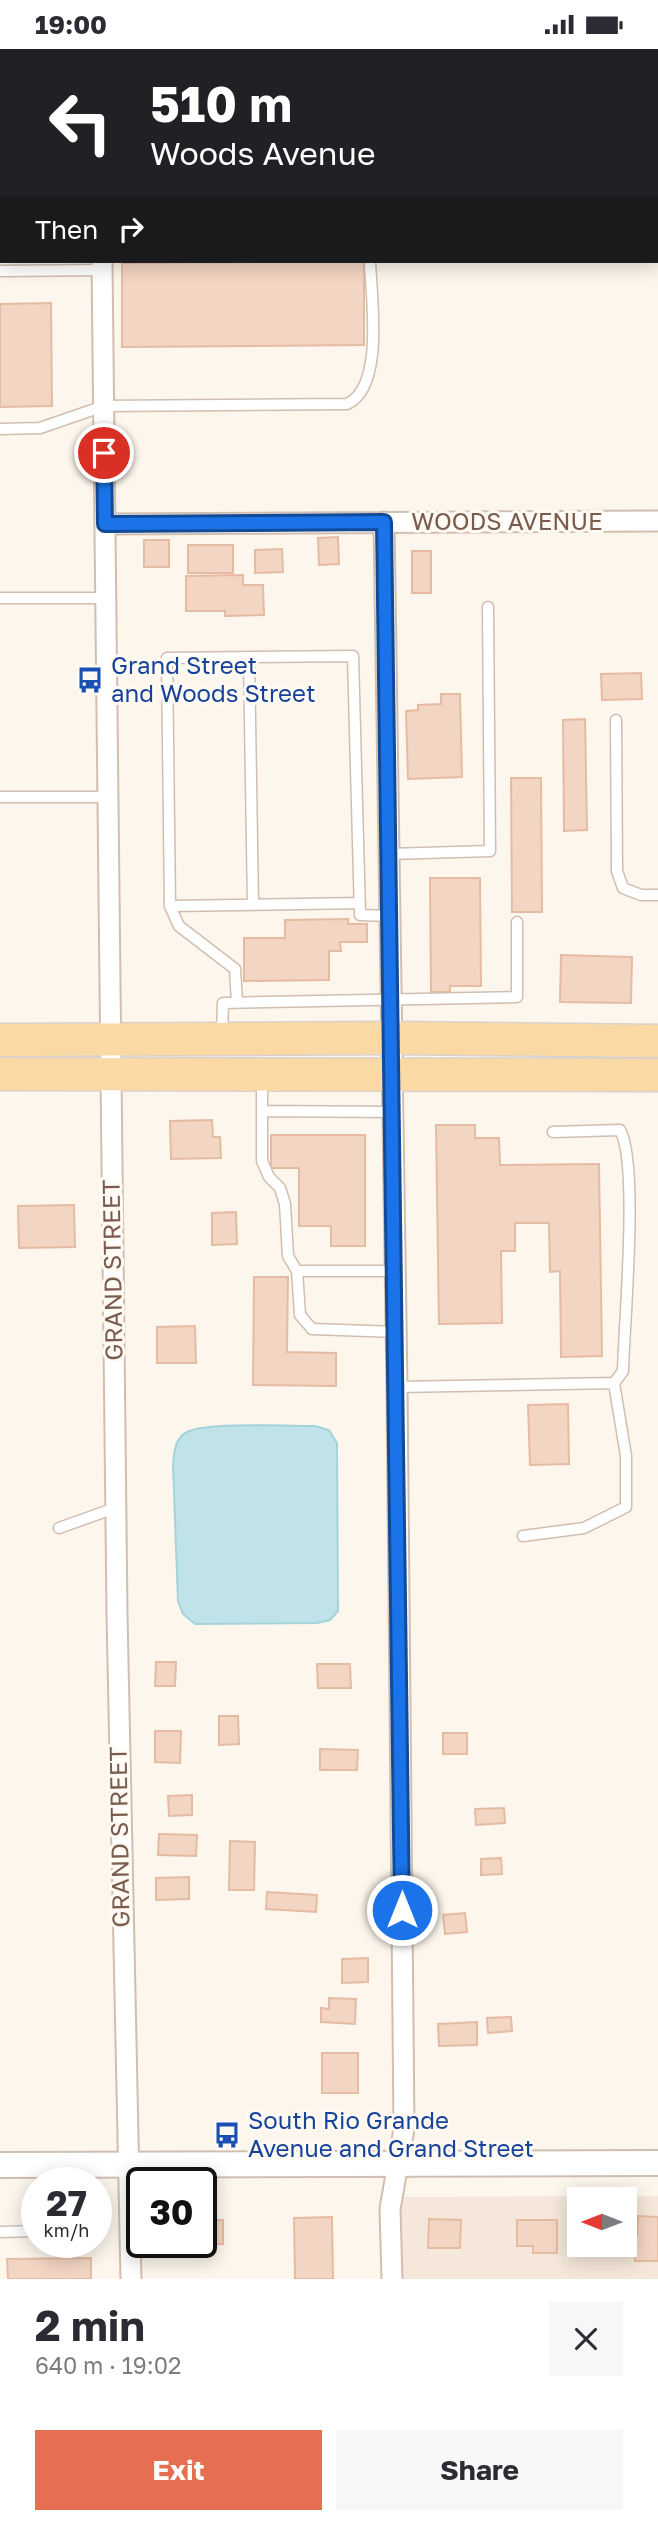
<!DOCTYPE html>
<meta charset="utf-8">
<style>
:root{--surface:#fff;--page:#f7f7f7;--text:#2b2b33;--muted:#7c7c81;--accent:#e76f51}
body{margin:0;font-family:"Golos Text",sans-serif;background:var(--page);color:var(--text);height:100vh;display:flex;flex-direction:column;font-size:26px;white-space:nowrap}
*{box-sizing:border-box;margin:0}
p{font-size:23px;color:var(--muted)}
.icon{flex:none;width:38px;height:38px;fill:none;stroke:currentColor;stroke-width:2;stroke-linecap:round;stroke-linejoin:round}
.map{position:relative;height:2230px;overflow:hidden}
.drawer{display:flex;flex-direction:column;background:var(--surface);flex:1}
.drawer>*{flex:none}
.hud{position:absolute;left:0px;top:0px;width:658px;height:214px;box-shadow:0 4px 18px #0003;background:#202124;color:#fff;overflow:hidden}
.needle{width:46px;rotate:270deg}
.fabs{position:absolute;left:567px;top:2138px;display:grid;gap:14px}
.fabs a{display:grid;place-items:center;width:70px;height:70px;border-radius:0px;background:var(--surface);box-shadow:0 4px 18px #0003;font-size:35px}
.speed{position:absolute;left:21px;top:2118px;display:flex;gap:14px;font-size:35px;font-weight:700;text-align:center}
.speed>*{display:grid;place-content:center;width:91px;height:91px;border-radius:50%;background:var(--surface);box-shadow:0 4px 18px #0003;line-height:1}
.speed small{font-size:18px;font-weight:400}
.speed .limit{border:4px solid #111;border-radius:10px;background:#fff;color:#111}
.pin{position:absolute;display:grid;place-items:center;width:60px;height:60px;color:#fff;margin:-30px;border:4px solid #fff;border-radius:50%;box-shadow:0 2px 7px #0007}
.me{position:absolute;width:77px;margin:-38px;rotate:0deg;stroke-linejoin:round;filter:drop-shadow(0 0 5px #0008)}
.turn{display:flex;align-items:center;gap:24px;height:147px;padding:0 35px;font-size:32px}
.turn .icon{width:91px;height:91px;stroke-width:2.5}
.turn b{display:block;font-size:49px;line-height:60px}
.then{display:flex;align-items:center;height:66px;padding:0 35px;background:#0003;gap:14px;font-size:26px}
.round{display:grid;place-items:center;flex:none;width:74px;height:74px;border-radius:0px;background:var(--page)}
.overview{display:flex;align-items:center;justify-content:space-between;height:119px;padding:0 35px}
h1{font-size:42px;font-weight:700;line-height:52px}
.action{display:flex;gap:14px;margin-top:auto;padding:14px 35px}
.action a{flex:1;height:80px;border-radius:0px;background:var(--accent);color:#fff;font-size:28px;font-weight:700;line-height:80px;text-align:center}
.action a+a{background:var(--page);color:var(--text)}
.status{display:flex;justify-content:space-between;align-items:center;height:49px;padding:0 35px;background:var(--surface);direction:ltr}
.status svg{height:19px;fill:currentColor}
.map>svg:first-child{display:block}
</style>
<div class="status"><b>19:00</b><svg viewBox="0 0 49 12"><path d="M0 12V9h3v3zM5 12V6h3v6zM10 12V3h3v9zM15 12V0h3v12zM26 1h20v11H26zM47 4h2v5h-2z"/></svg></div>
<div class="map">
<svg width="658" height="2230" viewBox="0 0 658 2230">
<rect width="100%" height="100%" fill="#fdf6ec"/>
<path fill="#f5e8da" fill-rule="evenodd" d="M658 2147V2230H395V2148ZM579 2151H625V2196H579Z"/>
<path fill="#bfe3e8" stroke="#a5d3da" stroke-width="2" d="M315 1377 329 1381 337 1394 338 1562 330 1571 317 1574 195 1575 183 1565 178 1552 173 1417C174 1405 174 1390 187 1383 206 1373 289 1377 315 1377Z"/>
<path fill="#f3d5c3" stroke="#e6bba3" stroke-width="2" d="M0 0H63V2H2L0 53Z
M122 0H332V2H122Z
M0 156H2V210H0Z
M364 212V296L122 298V214Z
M51 254 52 357 0 358V255Z
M338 488 339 515 319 516 318 489Z
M144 491H169V518H144Z
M188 496H233V524H188Z
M282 500 283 523 255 524V501Z
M412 502H431V544H412Z
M243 526V536H263L264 566 225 567V562H186V527Z
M641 624 642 650 602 651 601 625Z
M441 645H460L462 728 408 730 406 662 418 661V656L441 655Z
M585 670 587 781 564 782 563 671Z
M511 729H541L542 863H512Z
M430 829H480L481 937H450V943H431Z
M348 870V875H367V893H340L341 902H329V931L244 932V889H285V871Z
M561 906 632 908 631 954 560 953Z
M212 1071 213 1088H220L221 1109 171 1110 170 1072Z
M436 1076H475V1089H499L500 1116 599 1115 602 1307 561 1308 560 1222 550 1223 549 1174H515V1202H501L502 1274 439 1275Z
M271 1086H365V1197H331V1177H299V1119H271Z
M74 1156 75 1198 19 1199 18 1157Z
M236 1163 237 1195 212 1196V1164Z
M254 1228H288L287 1303 336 1304V1337L253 1336Z
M195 1277 196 1314H157V1278Z
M568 1355 569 1415 530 1416 528 1356Z
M156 1613H176L175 1637H155Z
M317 1615H350L351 1639H318Z
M219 1667H238L239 1695 219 1696Z
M155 1682H181L180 1714 155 1713Z
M443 1684H467V1705H443Z
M320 1700 358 1701 357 1721H320Z
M192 1746V1766L169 1767 168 1747Z
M504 1759 505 1774 476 1776 475 1760Z
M159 1785 197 1786 196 1807 158 1806Z
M230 1792 255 1793 254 1841H229Z
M501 1809 502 1825 481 1826V1810Z
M189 1828V1850L156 1851V1829Z
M267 1843 317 1846 316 1863 266 1860Z
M465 1864 467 1883 445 1885 443 1866Z
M368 1909V1933L342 1934V1910Z
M329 1949 356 1950 355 1975 321 1973V1959L329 1960Z
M511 1968 512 1982 488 1984 487 1969Z
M477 1973V1996L439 1997 438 1975Z
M322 2004H358V2044H322Z
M638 2167 658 2168V2212H635V2200H622L625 2185 637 2186Z
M332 2168 333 2230H295L294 2169Z
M429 2170 461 2171 460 2199H428Z
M201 2171H223V2195L198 2196 201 2193Z
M517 2171H557V2204H533V2197H517Z
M570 2171H579V2196H605V2205H587V2198H570Z
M91 2209V2230H8L7 2210Z"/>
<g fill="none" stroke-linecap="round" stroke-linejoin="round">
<g stroke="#d1beb0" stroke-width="13">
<path id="service" d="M0 222 102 221
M0 380 40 379 104 357 347 355C385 338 371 248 370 212
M0 549H106
M249 608 253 856
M616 671 617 822 623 839 641 846H658
M0 748H108
M389 805 490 802 488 558
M170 857 360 854
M237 953 235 920 179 877 170 857 167 609 353 607 360 866 390 867
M222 987 223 954 517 948V873
M262 1030V1112L269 1128 280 1139 285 1155 288 1207 297 1222 300 1266 312 1280 397 1283
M262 1062 393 1063
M297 1222H396
M397 1338 614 1334 623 1322C624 1275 639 1114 620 1081L553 1083
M59 1479 115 1459
M523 1487 584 1479 626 1458V1407L614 1334
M96 2180H102
M0 2183 37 2182"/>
</g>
<g stroke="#d1beb0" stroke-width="23">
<path id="minor" d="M98 0V2
M102 212 117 1565 131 2230
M384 473 397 1338 404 2080 390 2160 392 2230
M105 475 658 472"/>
</g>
<g stroke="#d1beb0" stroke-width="28">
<path id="tertiary" d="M0 2116 658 2114"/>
</g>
<g stroke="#dad1cd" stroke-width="35">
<path id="primary" d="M0 991 392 989 658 992
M0 1025 658 1026"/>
</g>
<use href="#service" stroke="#fff" stroke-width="10"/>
<use href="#minor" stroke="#fff" stroke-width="19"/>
<use href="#tertiary" stroke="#fff" stroke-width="24"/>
<use href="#primary" stroke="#fbd9a5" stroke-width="32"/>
</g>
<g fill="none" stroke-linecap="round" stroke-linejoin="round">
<g stroke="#114b97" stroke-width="18">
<path id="route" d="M104 404 105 475 384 473 402 1861"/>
</g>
<use href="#route" stroke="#1a73e8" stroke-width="12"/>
</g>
<defs>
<g id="bus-bare" transform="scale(2.1)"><path d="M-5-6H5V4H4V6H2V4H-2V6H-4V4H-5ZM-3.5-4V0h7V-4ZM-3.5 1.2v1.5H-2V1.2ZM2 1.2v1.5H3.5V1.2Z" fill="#1a4fb4" stroke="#fffaf3" stroke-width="2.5" paint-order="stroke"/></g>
</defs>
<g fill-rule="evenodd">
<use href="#bus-bare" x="90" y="631"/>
<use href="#bus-bare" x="227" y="2086"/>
</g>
<g text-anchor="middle" stroke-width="6" stroke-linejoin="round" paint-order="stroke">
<g font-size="24" fill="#7a5c4d" stroke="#fffaf3">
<text x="507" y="481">WOODS AVENUE</text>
<text transform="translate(113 1221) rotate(-91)" y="8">GRAND STREET</text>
<text transform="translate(120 1788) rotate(-91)" y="8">GRAND STREET</text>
</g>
<g font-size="24" fill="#164399" stroke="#fffaf3" text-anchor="start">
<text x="111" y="625">Grand Street<tspan x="111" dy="28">and Woods Street</tspan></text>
<text x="248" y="2080">South Rio Grande<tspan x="248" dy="28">Avenue and Grand Street</tspan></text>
</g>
</g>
</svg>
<div class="fabs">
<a><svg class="needle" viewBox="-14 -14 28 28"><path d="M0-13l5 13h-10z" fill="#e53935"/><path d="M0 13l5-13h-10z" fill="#7c7c81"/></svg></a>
</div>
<div class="speed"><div>27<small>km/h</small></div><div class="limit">30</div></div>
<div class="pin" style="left:104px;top:404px;background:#d93025"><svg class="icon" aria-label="arrive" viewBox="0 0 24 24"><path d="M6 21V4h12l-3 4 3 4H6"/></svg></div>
<svg class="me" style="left:402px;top:1861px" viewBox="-20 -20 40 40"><circle r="17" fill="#1a73e8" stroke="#fff" stroke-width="3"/><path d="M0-11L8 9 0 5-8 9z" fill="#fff"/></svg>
<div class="hud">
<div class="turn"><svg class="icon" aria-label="left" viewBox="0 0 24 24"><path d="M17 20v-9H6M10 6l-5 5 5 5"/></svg><div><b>510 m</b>Woods Avenue</div></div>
<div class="then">Then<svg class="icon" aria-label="right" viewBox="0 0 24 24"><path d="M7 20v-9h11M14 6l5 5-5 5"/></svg></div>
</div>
</div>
<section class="drawer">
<div class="overview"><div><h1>2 min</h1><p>640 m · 19:02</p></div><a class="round"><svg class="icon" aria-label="close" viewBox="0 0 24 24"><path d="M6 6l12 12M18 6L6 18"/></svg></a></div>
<div class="action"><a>Exit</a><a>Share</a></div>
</section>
